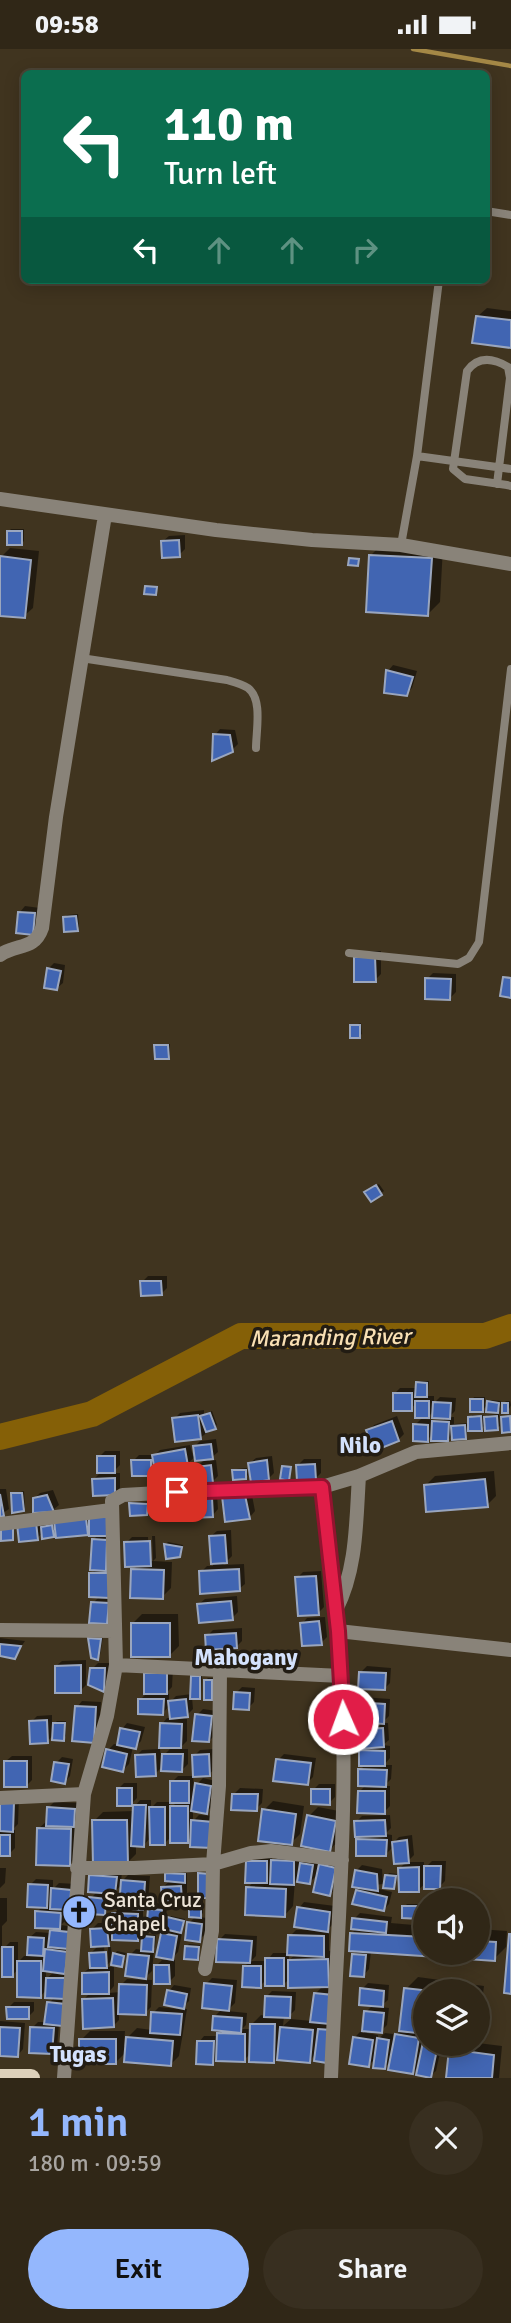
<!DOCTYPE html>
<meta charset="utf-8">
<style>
:root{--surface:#302717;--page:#382f20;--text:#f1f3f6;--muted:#a8a5a1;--line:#4b4436;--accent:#94b7fd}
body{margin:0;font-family:Signika,sans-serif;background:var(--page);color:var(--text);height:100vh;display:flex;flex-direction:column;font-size:26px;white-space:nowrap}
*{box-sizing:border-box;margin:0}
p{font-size:23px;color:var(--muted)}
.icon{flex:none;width:38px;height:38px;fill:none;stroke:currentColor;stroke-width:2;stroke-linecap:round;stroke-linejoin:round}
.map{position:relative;height:2029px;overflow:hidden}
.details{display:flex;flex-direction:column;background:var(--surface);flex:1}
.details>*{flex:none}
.guide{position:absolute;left:21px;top:21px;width:469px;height:214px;border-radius:10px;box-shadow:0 4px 18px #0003,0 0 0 2px var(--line);background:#0b6e4f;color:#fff;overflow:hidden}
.fabs{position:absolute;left:413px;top:1839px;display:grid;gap:14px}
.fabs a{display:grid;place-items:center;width:77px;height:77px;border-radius:50%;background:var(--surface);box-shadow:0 4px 18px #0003,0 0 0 2px var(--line);font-size:35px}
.pin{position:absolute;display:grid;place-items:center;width:60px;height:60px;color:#fff;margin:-30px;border-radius:14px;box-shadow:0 4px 10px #0006}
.me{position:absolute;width:77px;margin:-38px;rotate:358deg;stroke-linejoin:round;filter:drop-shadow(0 0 5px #0008)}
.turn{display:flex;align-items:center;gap:24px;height:147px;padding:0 28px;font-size:32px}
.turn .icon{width:91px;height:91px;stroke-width:2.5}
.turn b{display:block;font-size:49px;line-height:60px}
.lanes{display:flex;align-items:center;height:66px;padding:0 28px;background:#0003;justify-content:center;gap:35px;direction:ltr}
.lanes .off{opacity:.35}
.round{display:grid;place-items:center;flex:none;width:74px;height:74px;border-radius:37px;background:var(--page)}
.overview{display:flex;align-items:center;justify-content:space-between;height:119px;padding:0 28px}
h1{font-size:42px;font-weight:600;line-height:52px;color:var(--accent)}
.cta{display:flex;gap:14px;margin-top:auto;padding:14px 28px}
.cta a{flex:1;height:80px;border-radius:42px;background:var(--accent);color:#111;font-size:28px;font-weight:600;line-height:80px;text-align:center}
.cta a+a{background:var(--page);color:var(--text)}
.status{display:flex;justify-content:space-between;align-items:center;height:49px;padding:0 35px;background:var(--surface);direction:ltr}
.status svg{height:19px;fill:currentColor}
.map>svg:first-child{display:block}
</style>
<div class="status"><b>09:58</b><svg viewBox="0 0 49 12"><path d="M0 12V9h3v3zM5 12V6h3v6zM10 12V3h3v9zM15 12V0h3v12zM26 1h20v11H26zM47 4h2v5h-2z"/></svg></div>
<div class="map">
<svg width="511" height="2029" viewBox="0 0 511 2029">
<rect width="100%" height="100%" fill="#40341f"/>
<path fill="#0007" fill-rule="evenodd" d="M487 259 511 262V297L478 267Z
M11 480H24V492L21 495 8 483Z
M185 486V500L179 506 163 492 169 487Z
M382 495 443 498 440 553 428 565 370 507Z
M10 499 39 502 33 559 24 567 0 565 1 508Z
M393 616 417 622 412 639 406 645 388 622Z
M220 680 235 681 238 695 232 701 215 686Z
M25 857 40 859 38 878 32 884 20 863Z
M78 865 79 878 77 880 65 868 67 866Z
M361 902H381V925L375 931Z
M54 914 65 916 63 934 57 939 48 920Z
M433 924 456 925V943L450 949 427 930Z
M361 974 362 985 359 987 352 977Z
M159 995H170V1006L168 1008 156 997Z
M379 1135 384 1142 371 1151 369 1141Z
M148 1227H167V1239L161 1245 142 1233Z
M420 1332H429L428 1344 425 1347H434V1354L440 1348 456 1349 455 1362 449 1368H454V1375L470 1374 472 1366H483V1371L488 1366 499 1365 500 1377 497 1379 486 1375 481 1380H468L466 1388 454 1385 448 1391 433 1385 427 1391 415 1376 424 1367 416 1354 411 1360 395 1344 400 1339H417ZM434 1362 444 1368V1371H436L434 1373V1371L426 1370Z
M474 1348H485V1356L491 1351 501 1352 500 1360 498 1362 488 1355 483 1361 472 1351Z
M506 1352H510L511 1356 508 1362 504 1354Z
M204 1361V1365L212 1362 217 1376 200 1389 174 1370 180 1364Z
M397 1367 404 1385 398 1391 368 1382 374 1376Z
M216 1390 218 1403 208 1412 216 1411 218 1427 212 1433 197 1418 206 1409 196 1407 187 1415 154 1421 150 1425 133 1412 139 1406H155L160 1401 190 1396 193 1407 196 1406 194 1398 200 1392Z
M105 1402H120V1416L112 1424H120V1439L114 1444 94 1430 102 1422 99 1408Z
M272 1407 274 1424 268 1430 250 1414 256 1409Z
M304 1410H321V1424L315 1430 298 1416Z
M247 1419 248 1426 245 1429 234 1422 236 1420Z
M181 1420H193L194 1435 192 1437 179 1428 174 1433 164 1424 167 1422 177 1421V1424Z
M494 1422 496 1447 487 1456 426 1436 435 1427Z
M0 1440H6L9 1460 0 1466Z
M53 1441 59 1456 53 1461 35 1462 34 1450 40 1444Z
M251 1441 255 1462 250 1468 227 1471 224 1447Z
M24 1442 25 1458 23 1461 13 1445Z
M217 1444 218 1460 213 1466 191 1451 197 1446Z
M133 1453H149V1462L146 1464 130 1455Z
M114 1462 111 1514 107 1519H115L114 1549 112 1567 106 1573 93 1554 100 1547 91 1525 96 1520 93 1491 99 1485 91 1480 87 1484 57 1482 53 1486 43 1484 37 1489 19 1475Z
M231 1481 232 1507 223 1516 244 1515 245 1535 239 1540 201 1523 207 1517H213L211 1487 217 1482Z
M152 1487H155L156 1509 153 1512 172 1513 171 1539 162 1548 133 1521 138 1516 126 1494 132 1488H148L149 1512H153Z
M168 1493 183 1496 182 1504 180 1507 165 1496Z
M321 1522 324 1558 318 1564 297 1529 303 1523Z
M237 1547 238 1563 232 1569 199 1555 205 1550Z
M142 1565H178L179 1597 170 1606 133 1574Z
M325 1568 327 1588 321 1594 302 1575 307 1569Z
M242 1579V1592L237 1597 207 1587 213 1581Z
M92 1588H103L100 1606 98 1609 90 1590Z
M0 1589 25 1592 14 1608 0 1605Z
M86 1611V1636L80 1642 56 1617 62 1612Z
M98 1614H110L109 1635 104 1641 92 1620Z
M367 1617 391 1619 390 1634 384 1640 361 1623Z
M173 1619 172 1638 165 1645H169V1654L176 1647 192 1645V1628L195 1625H202L201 1646 199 1648H192L193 1660 184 1669 187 1670V1692L179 1700H188V1715L182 1721 163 1717 155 1725 137 1706 142 1701 160 1700 161 1709 172 1698 162 1675 167 1669H172L170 1656 163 1664 140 1651 146 1645V1624Z
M208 1629H214V1647L212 1650 205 1632Z
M242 1638 255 1639 254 1653 248 1659 236 1644Z
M362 1648 390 1650 389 1667 382 1674H388L389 1691 383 1696 390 1697V1709L384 1716H392L391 1730 384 1737H390V1757L384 1763 359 1743 367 1735 360 1721 366 1715 361 1702 366 1697 360 1680 368 1672 356 1654Z
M82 1652 101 1653 99 1686 93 1692 77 1658Z
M203 1660 217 1662 215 1686 209 1692 197 1666Z
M52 1666V1676L57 1672H66V1687L63 1690 54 1685 47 1693 31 1673 37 1667Z
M127 1674 145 1678 141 1692 136 1698H133L129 1715 123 1721 108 1701 114 1695 118 1696 122 1680Z
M214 1700 215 1720 209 1725 194 1707 200 1701Z
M284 1705 316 1709 313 1728 307 1734 278 1711Z
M12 1707H32V1731L26 1737 6 1712Z
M62 1708 73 1710 70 1727 65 1733 56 1714Z
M178 1727H193L194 1738 203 1729 216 1732 212 1757 207 1763 193 1761V1772L199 1766 218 1767 187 1792 172 1787 164 1795 151 1788 144 1796H136V1805L127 1814 94 1772 103 1763 134 1762 135 1757 140 1751H151V1759L157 1753H170V1760L178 1752 172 1733Z
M124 1734H137V1749L131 1755 118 1740Z
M319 1735H335V1748L329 1754 313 1741Z
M240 1739 263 1740 262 1754 256 1760 234 1745Z
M19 1748 18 1775 12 1781H15V1799L9 1805H0V1750Z
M273 1752 304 1757 300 1785 291 1794 264 1761Z
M54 1753 80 1754 78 1806 69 1815 38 1780 48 1771V1759Z
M318 1758 344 1763 338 1792 330 1801 309 1767Z
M390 1766 391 1779 385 1785 392 1786V1795L399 1788 412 1786 414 1806 407 1813H424V1820L432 1812H446L445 1832 439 1838 426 1834 418 1841 400 1819 407 1812 394 1797 386 1805 358 1791 362 1786 356 1773 362 1767Z
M278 1806 299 1807V1817L308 1809 318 1810 317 1820 326 1811 341 1813 336 1839 330 1845 319 1824 310 1833 300 1827 295 1832 293 1857 285 1866 248 1839 254 1832 247 1813 253 1807H272V1812Z
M362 1816 382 1820 383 1835 375 1836V1839L392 1843 389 1855 383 1861 357 1842 361 1838 356 1822Z
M0 1819H6L5 1834 0 1839Z
M97 1821 122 1823 121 1833 128 1826 150 1827 148 1853 143 1858V1884L137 1890 113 1889 108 1895 104 1894 105 1914H108V1898H111L112 1911 105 1918H114V1937L108 1944 121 1943V1936L127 1930 152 1931 151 1958 145 1964 119 1963V1971L113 1977 84 1950 91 1943 83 1924 91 1918V1904L99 1896 92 1880 98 1874H114V1865L120 1858 122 1835 115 1843H111L110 1858 104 1864 91 1849 98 1842 91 1827Z
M170 1822 187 1824V1844L181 1850 163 1838 171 1831H166Z
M389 1824 397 1825 394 1838 387 1827Z
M36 1830 53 1831V1840L59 1834 76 1835 66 1859 65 1872 61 1876 74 1878 71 1924 59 1975 57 1998 51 2003 32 1979 38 1973H46L49 1954 55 1948 47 1940 41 1947 18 1920 12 1927 4 1899 10 1893H18V1913L24 1907H29L30 1888 36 1883 51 1884 55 1878 37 1863 43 1857 30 1836ZM46 1921 55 1922 46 1930Z
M0 1849H7V1872L2 1877V1897L0 1899Z
M194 1851 203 1852V1864L199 1868 207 1869 205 1885 199 1891 189 1874 196 1867 191 1854Z
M304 1853 335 1857 333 1875 326 1882H329V1902L336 1901 337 1927 325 1939 338 1941 336 1976 310 2012 277 2009 274 2012 251 2004 244 2011 216 2010 212 2014 199 1993 204 1987H218L223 1980 215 1967 223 1959 206 1935 212 1929 237 1931 235 1954 227 1962 247 1964 246 1976 242 1980H252V1975L261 1966 265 1967 266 1948 272 1942 296 1943 295 1961 289 1967H284L283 1977 291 1970 312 1972 316 1944 324 1936 290 1929 284 1935 267 1930 260 1937 244 1918 249 1913 219 1891 225 1885 257 1887 256 1907 251 1912H267L273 1904H289L290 1887 296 1881H311L299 1859ZM289 1904 296 1905 289 1911Z
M156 1854 167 1855 166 1872 171 1867 185 1870 178 1903 172 1909 162 1885 169 1879 167 1873 159 1882 150 1860Z
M407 1855H422V1865L419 1868 404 1858Z
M360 1864 392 1868 391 1874 425 1877V1904H478V1880L507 1882 506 1898 494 1910 371 1902 369 1920 364 1926 354 1905 358 1901 352 1884 357 1879 354 1870Z
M146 1885 156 1886 155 1898 152 1902H154L152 1922 144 1930 130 1906 136 1900 143 1901 144 1887Z
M189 1895 200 1896V1907L197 1910 186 1898Z
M117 1902 126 1904 121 1916 115 1905Z
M162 1911H175V1927L169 1933 156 1917Z
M418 1928 484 1937 479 1977 478 1942H425V1984L422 1997 425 1994 442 1995 436 2022 430 2027 420 2016 412 2024 392 2011 385 2018 376 2009 369 2016 354 1989 360 1983 364 1984 366 1963 373 1956 362 1940 368 1934 389 1936 388 1951 380 1958 389 1959 387 1976 381 1982 367 1981V1984L378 1986 377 1991 385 1984 393 1985V1990L400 1982 406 1940Z
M174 1936 191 1939 189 1952 181 1960H187L179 2007 170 2016 127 2002 115 2014 81 1991 90 1982H125L124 1997H127L128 1988 137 1979 152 1981 153 1964 159 1958 178 1960 169 1942Z
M14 1953H34V1962L28 1968 8 1959Z
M0 1972 25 1974 23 2000 18 2006 0 2005Z
M478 1994 502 1997 499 2029H447L451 2001 457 1995Z"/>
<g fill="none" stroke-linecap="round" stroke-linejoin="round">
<path stroke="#a48846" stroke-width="4.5" d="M413 0 511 17"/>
<path stroke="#856007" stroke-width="26" d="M0 1388 92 1365 241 1287H485L511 1278"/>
</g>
<path fill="#4165b2" stroke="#9aa6be" stroke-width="2" d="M476 267 511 271V299L472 294Z
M7 482H22V496H7Z
M179 491 180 508 162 509 161 492Z
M369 506 432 509 428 567 366 563Z
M0 507 31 511 25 569 0 567Z
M349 509 359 510 358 517 348 516Z
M145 537 157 538 156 546 144 545Z
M386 621 413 628 407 647 384 644Z
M213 685 230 686 233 703 212 712Z
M18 863 35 864 33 886 16 884Z
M76 867 78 882 64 883 63 868Z
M375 907 376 933H354V908Z
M47 919 61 922 57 941 44 939Z
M503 928 511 929V949L500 947Z
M425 929 451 930 450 951 425 950Z
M350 976H360V989H350Z
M154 996H168L169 1010H155Z
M376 1136 382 1146 371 1153 364 1143Z
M140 1232H161L162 1246 141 1247Z
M416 1333 427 1334V1348H415Z
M393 1344H412V1362H393Z
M470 1350H483V1363H470Z
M415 1352H429V1369H415Z
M487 1352 499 1354 498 1364 486 1363Z
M433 1353 451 1354 450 1370 432 1369Z
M502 1354H508V1364H502Z
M210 1364 216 1380 206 1383 200 1367Z
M198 1366 201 1390 175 1393 172 1369Z
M481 1367 482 1382H468V1368Z
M497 1367 498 1381 485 1382 484 1368Z
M510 1367 511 1383 502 1384 501 1368Z
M392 1372 399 1392 374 1402 366 1381Z
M432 1372 449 1373 448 1392H431Z
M413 1375 428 1376V1393L413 1392Z
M465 1376 466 1390 452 1391 451 1377Z
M211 1395 213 1410 195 1412 193 1397Z
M185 1400 188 1417 155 1423 152 1406Z
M97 1407H115V1424H97Z
M131 1411H151V1427H132Z
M267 1411 269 1431 251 1434 248 1414Z
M315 1415 316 1431 297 1432 296 1416Z
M211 1416 213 1434 197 1436 195 1418Z
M282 1417 291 1418 289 1432 280 1430Z
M177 1421 191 1422 192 1439 179 1438Z
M232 1421H246V1430L233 1431Z
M175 1422V1435L163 1436V1424Z
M115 1429V1446L93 1447 92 1430Z
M485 1430 488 1458 426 1463 424 1436Z
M11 1444H22L24 1462 12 1464Z
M0 1445 4 1467 0 1468Z
M47 1446 54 1463 33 1464V1449Z
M245 1446 250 1470 225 1473 222 1447Z
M212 1449 213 1468 191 1469 189 1451Z
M129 1454 148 1455 147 1466 130 1467Z
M89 1468H109V1487H89Z
M86 1469 88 1486 56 1489 54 1472Z
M36 1473 38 1491 19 1493 17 1475Z
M52 1476 54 1488 42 1490 41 1478Z
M1 1477H13V1491L1 1492Z
M225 1486 227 1514 211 1515 209 1487Z
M92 1490 107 1491 106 1522 90 1521Z
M150 1492 151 1517 125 1518 124 1493Z
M164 1495 182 1498 180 1508 166 1510Z
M131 1520 164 1521 163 1550 130 1549Z
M239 1520 240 1542 200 1545 199 1522Z
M89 1524H110L109 1549 89 1548Z
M316 1527 319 1566 298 1567 295 1528Z
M231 1552 233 1571 199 1574 197 1555Z
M91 1553 109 1554 107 1575 89 1574Z
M319 1572 322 1596 302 1597 300 1574Z
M131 1574H170V1608H131Z
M236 1584 237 1599 206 1601 205 1586Z
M88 1589 101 1590 98 1611 91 1609Z
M0 1595 21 1597 15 1610 0 1607Z
M81 1616V1644H55V1617Z
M90 1619H105L104 1643 88 1636Z
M359 1623 386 1624 385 1641 358 1640Z
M144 1624H167V1645H144Z
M191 1627H200V1650H190Z
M204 1631H212V1651H204Z
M234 1643 250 1644 249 1661 233 1660Z
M138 1650H164L163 1666 138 1665Z
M186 1650 188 1668 170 1670 168 1652Z
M354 1653 385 1655 384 1675 353 1673Z
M75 1657 96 1658 94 1694 72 1692Z
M195 1665 212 1667 209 1693 192 1692Z
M47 1671 48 1694 30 1695 29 1672Z
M53 1674H65L64 1692 52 1691Z
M160 1674 182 1675 181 1699H159Z
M120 1679 140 1683 136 1700 117 1696Z
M383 1679 384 1698 359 1700 358 1680Z
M106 1700 127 1705 123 1723 102 1718Z
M359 1701 385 1702V1717H359Z
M155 1705 156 1727 136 1728 135 1706Z
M162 1705H183L182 1723 161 1722Z
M209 1705 210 1727 193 1728 192 1706Z
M276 1710 311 1714 308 1736 273 1732Z
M4 1712H27V1738H4Z
M54 1713 69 1715 65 1735 51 1732Z
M358 1720 387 1721 386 1738 358 1737Z
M170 1732H189V1754H170Z
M195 1734 211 1737 207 1765 191 1762Z
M117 1739H132V1757H117Z
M311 1740H330V1756L311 1755Z
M358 1742H385V1765L357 1764Z
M232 1745H258L257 1762 231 1761Z
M0 1753H14L13 1783 0 1782Z
M133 1756H146L144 1798 131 1797Z
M170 1757H188V1794H170Z
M47 1758 75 1760 74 1778 46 1777Z
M149 1758H165V1796H150Z
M262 1760 296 1765 292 1796 258 1792Z
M307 1766 336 1772 330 1803 301 1797Z
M92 1771H127L128 1815 93 1816Z
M191 1771 213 1773 212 1799 190 1798Z
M385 1771 386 1787 355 1788 354 1772Z
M37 1779 71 1780 70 1817 36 1816Z
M0 1786H10V1807H0Z
M356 1790 387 1791 386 1807H356Z
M407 1791 409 1814 394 1815 392 1793Z
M271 1811 294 1812V1836L270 1835Z
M246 1812H267V1834H245Z
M300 1814 313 1816 310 1835 297 1833Z
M319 1815 336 1819 330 1847 313 1843Z
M424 1817H441L440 1840H424Z
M419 1818V1843H399L398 1819Z
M355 1821 377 1825 378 1842 352 1838Z
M165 1824 185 1825V1834L165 1832Z
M198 1824 210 1825 209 1849H198Z
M89 1826 117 1828 115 1845 88 1843Z
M385 1826 396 1827 394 1840 383 1839Z
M121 1831 145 1833 143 1861 119 1859Z
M28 1835 48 1836 47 1859 27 1858Z
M181 1837 182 1851 162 1852 161 1838Z
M246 1838 286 1840 285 1868 245 1866Z
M51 1839 71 1841 70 1861 50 1860Z
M356 1841 387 1848 384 1862 352 1855Z
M89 1848 106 1850 105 1866 88 1865Z
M189 1853 201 1854V1869L189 1868Z
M402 1857H420V1870L402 1869Z
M297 1858 330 1863 328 1883 294 1878Z
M148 1860 162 1861 160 1883 146 1882Z
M35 1862 61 1864 60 1880 35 1879Z
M112 1864 138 1865V1892L112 1891Z
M167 1868 184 1872 181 1884 164 1880Z
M352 1869 387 1873 386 1884 351 1880Z
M187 1873 202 1875 200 1893 185 1891Z
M107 1879 109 1897 91 1898 90 1880Z
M50 1881 69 1883 68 1900 48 1898Z
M161 1884 177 1887 173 1911 156 1908Z
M350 1884 425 1888V1904H478V1892L496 1893 495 1912 349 1902Z
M509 1885H511V1945L504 1944Z
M288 1886 324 1887V1908L287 1906Z
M142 1887 154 1888 153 1903 141 1902Z
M28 1888 44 1889 43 1907 27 1906Z
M217 1890 252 1892 250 1914 216 1913Z
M185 1897 199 1898 198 1911 184 1910Z
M2 1898H13V1928H2Z
M45 1900 68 1903 65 1925 43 1922Z
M106 1903 107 1919H90L89 1904Z
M113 1904 124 1907 122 1918 111 1916Z
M128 1905 149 1907 146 1930 125 1927Z
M352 1905 366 1906 364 1928 350 1927Z
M265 1909H284V1937H265Z
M328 1910 329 1938 288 1939V1911Z
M17 1912H41V1949L17 1948Z
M154 1916H169L170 1935H154Z
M243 1917H261V1939L242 1938Z
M109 1923V1945H82V1924Z
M46 1929H66L65 1950 45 1949Z
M204 1934 232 1937 229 1962 202 1959Z
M119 1935 147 1936 146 1966 118 1965Z
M360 1939 384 1942 383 1958 359 1956Z
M404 1939 431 1942H425V1985L399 1982Z
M167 1941 187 1945 184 1960 164 1956Z
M314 1944 333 1946 329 1975 310 1973Z
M265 1947 291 1948 290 1969 264 1968Z
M113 1949 114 1978 83 1980 82 1950Z
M47 1953 65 1955 62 1977 44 1975Z
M6 1958H29V1970H7Z
M364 1962 384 1964 382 1984 362 1982Z
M151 1963 182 1965 180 1986 150 1984Z
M213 1967 242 1969 241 1984 212 1981Z
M250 1975H275L274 2014 249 2013Z
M0 1978 20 1979 18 2008 0 2007Z
M30 1978 54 1979 52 2005 29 2004Z
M280 1978 313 1981 310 2014 277 2011Z
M318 1980 331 1981 327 2014 314 2012Z
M217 1984 245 1985V2013L216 2012Z
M395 1985 419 1989 413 2025 388 2021Z
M126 1988 173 1992 171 2017 124 2013Z
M353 1988 373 1991 369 2018 349 2015Z
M377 1989 389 1991 385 2020 373 2019Z
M79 1990H116V2015H79Z
M197 1992H214L213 2016 196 2015Z
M423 1993 438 1996 431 2029 416 2026Z
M449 2000 494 2006 492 2029H446Z"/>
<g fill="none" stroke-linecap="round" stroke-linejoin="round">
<path stroke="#898379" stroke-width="8" d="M486 162 511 166
M417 407 511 420
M497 435 510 329 508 318C493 309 478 307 467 322L453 420 465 430 507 436 511 437
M401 496 417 407 439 231
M81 609 227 631C234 633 242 635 248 639 263 650 256 682 256 699
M349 904 458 915 469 909 479 893 511 620"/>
<path stroke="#898379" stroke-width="14" d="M0 450 216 481 312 491 401 496 511 515
M0 906C17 894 34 902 42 879L56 768 105 466
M322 1438C330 1514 340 1590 343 1666 346 1787 336 1908 331 2029
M0 1475 111 1461
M336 1561C357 1520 356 1473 359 1427
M0 1581 115 1582
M338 1582 511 1601
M341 1627 116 1616 112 1452 123 1446 231 1440 322 1438 359 1427 416 1403 511 1394
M0 1749 84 1745
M77 1819H134L213 1815 251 1804 271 1802 342 1811
M205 1920 212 1882 213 1815 219 1737 220 1621
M64 2029 84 1745 107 1667 116 1616"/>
<path stroke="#ddd1bb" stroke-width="18" d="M0 2029H31"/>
</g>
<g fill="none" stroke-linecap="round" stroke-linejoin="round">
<g stroke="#92132f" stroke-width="18">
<path id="route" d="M177 1443 322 1438 338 1582 343 1670"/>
</g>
<use href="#route" stroke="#e11d48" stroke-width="12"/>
</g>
<defs>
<g id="church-disc" transform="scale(1.75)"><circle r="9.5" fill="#94b7fd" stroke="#221c13"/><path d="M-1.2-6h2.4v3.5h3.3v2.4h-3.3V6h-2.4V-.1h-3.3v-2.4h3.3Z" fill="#111"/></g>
</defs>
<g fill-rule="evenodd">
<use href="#church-disc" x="79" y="1863"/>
</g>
<g text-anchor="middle" stroke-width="7" stroke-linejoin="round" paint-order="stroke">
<g font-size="21" fill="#ece4d8" stroke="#221c13" text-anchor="start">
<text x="104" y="1858">Santa Cruz<tspan x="104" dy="24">Chapel</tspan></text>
</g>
<g font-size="23" font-style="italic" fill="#f9e0b4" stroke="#221c13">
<text transform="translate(330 1288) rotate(-1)" y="8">Maranding River</text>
</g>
<g font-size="23" font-weight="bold" fill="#d4e2fd" stroke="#221c13">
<text x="360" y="1404">Nilo</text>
<text x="246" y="1616">Mahogany</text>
<text x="78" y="2013">Tugas</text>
</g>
</g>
</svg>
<div class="fabs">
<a><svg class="icon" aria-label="sound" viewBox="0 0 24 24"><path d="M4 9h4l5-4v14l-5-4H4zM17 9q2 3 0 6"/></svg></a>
<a><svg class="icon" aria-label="layers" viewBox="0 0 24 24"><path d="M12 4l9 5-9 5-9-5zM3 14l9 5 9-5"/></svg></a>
</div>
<div class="pin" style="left:177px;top:1443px;background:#d93025"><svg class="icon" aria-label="arrive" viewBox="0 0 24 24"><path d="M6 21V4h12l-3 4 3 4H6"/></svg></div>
<svg class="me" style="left:343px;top:1670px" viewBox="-20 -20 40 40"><circle r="17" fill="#e11d48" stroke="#fff" stroke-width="3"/><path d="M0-11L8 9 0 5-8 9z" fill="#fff"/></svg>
<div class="guide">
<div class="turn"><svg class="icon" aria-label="left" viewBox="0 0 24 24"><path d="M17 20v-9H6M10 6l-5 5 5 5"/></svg><div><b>110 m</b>Turn left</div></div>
<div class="lanes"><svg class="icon" aria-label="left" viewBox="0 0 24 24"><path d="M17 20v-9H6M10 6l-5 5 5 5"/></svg><svg class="icon off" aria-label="ahead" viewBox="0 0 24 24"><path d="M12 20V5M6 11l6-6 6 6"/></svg><svg class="icon off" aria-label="ahead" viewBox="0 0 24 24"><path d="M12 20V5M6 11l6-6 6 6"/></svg><svg class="icon off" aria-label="right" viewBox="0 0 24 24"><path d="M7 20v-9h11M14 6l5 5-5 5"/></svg></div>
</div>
</div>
<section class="details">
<div class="overview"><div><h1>1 min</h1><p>180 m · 09:59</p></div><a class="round"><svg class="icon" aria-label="close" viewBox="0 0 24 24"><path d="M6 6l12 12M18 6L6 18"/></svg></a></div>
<div class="cta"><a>Exit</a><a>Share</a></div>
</section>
